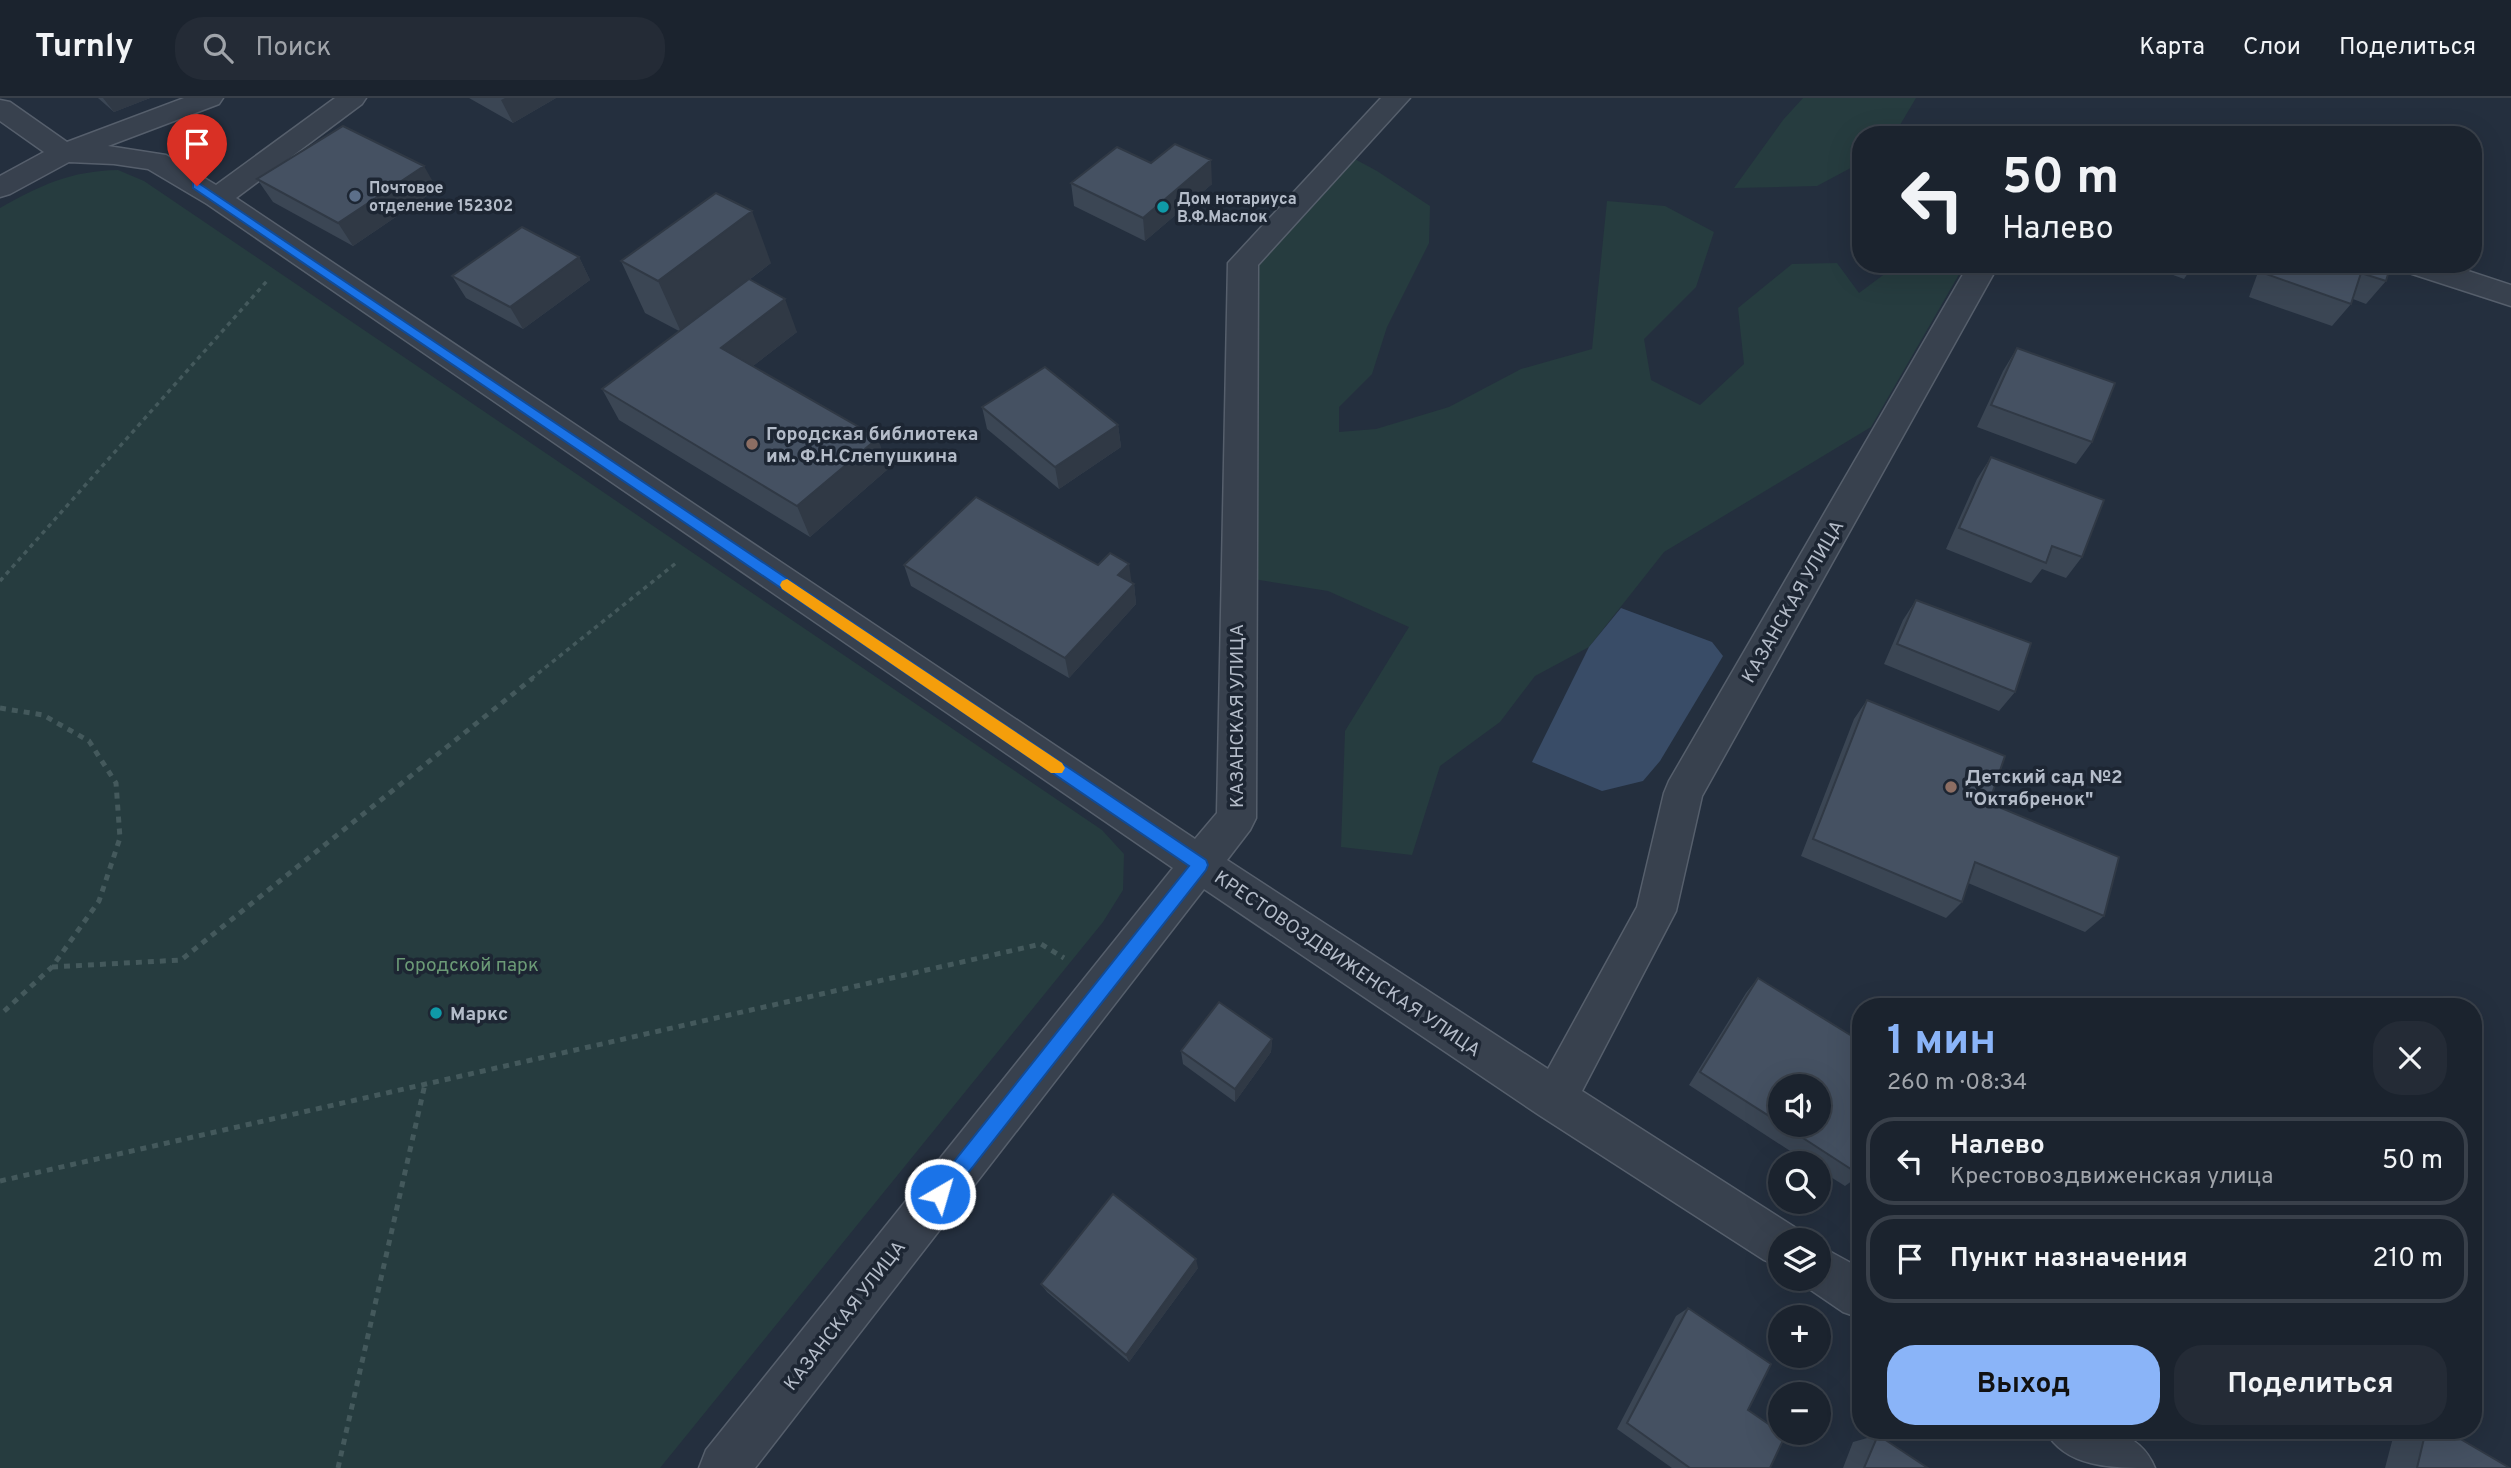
<!DOCTYPE html>
<html lang="ru">
<meta charset="utf-8">
<style>
:root{--surface:#1b232e;--page:#242b36;--text:#f1f3f6;--muted:#a0a4aa;--line:#39404a;--accent:#8ab4f8}
body{margin:0;font-family:Overpass,sans-serif;background:var(--page);color:var(--text);height:100vh;display:flex;flex-direction:column;font-size:26px;white-space:nowrap}
*{box-sizing:border-box;margin:0}
p{font-size:23px;color:var(--muted)}
.icon{flex:none;width:38px;height:38px;fill:none;stroke:currentColor;stroke-width:2;stroke-linecap:round;stroke-linejoin:round}
.map{position:relative;flex:1;overflow:hidden}
.details{position:absolute;left:1852px;top:900px;width:630px;height:441px;display:flex;flex-direction:column;background:var(--surface);border-radius:28px;box-shadow:0 7px 28px #0002,0 0 0 2px var(--line)}
.details>*{flex:none}
.hud{position:absolute;left:1852px;top:28px;width:630px;height:147px;border-radius:28px;box-shadow:0 7px 28px #0002,0 0 0 2px var(--line);background:#1b232e;color:var(--text);overflow:hidden}
.tools{position:absolute;left:1768px;top:976px;display:grid;gap:14px}
.tools a{display:grid;place-items:center;width:63px;height:63px;border-radius:50%;background:var(--surface);box-shadow:0 7px 28px #0002,0 0 0 2px var(--line);font-size:35px}
.pin{position:absolute;display:grid;place-items:center;width:60px;height:60px;color:#fff;margin:-72px -30px;border-radius:50% 50% 50% 0;rotate:-45deg;box-shadow:0 0 7px #0007}
.pin .icon{rotate:45deg}
.me{position:absolute;width:77px;margin:-38px;rotate:38deg;stroke-linejoin:round;filter:drop-shadow(0 0 5px #0008)}
.turn{display:flex;align-items:center;gap:24px;height:147px;padding:0 35px;font-size:32px}
.turn .icon{width:91px;height:91px;stroke-width:2.5}
.turn b{display:block;font-size:49px;line-height:60px}
.round{display:grid;place-items:center;flex:none;width:74px;height:74px;border-radius:28px;background:var(--page)}
.headline{display:flex;align-items:center;justify-content:space-between;height:119px;padding:0 35px}
h1{font-size:42px;font-weight:700;line-height:52px;color:var(--accent)}
.cta{display:flex;gap:14px;margin-top:auto;padding:14px 35px}
.cta a{flex:1;height:80px;border-radius:28px;background:var(--accent);color:#111;font-size:28px;font-weight:700;line-height:80px;text-align:center}
.cta a+a{background:var(--page);color:var(--text)}
ul{padding:0;list-style:none}
li{display:flex;align-items:center;gap:21px;height:88px;margin:0 14px 10px;padding:0 21px;border:4px solid var(--line);border-radius:28px}
li div{flex:1}
li b{display:block;font-size:26px}
li em{font-style:normal}
header{display:flex;align-items:center;gap:42px;box-sizing:border-box;height:98px;padding:0 35px;background:var(--surface);border-bottom:2px solid var(--line)}
header strong{font-size:33px}
nav{display:flex;gap:38px;margin-inline-start:auto;font-size:24px}
.search{width:490px;height:63px;background:var(--page);display:flex;align-items:center;gap:18px;box-sizing:border-box;padding:0 24px;border-radius:28px;color:var(--muted);font-size:26px}
.map>svg:first-child{display:block}
</style>
<header>
<strong>Turnly</strong>
<div class="search"><svg class="icon" aria-label="search" viewBox="0 0 24 24"><circle cx="10" cy="10" r="6"/><path d="M15 15l6 6"/></svg>Поиск</div>
<nav><a>Карта</a><a>Слои</a><a>Поделиться</a></nav>
</header>
<div class="map">
<svg width="2511" height="1370" viewBox="0 0 2511 1370">
<rect width="100%" height="100%" fill="#242f3e"/>
<path fill="#263c3f" d="M1803 0H1916L1894 37H1860V65L1817 88 1734 90 1783 22Z
M1351 59 1377 73 1430 108 1429 145 1387 229 1372 276 1339 309V334L1376 331 1449 309 1521 271 1592 251 1607 103 1665 108 1714 134 1696 189 1644 241 1651 282 1700 307 1744 266 1738 210 1792 166 1837 165 1859 195 1898 166H1965L1871 329 1664 454 1589 549 1535 578 1500 624 1440 668 1412 757 1341 749 1345 633 1409 529 1328 493 1253 481 1251 168Z
M118 72 144 83 1102 732 1124 756 1123 792 1103 824 660 1370H0V110C41 87 70 73 118 72Z"/>
<path fill="#394c67" d="M1621 510 1712 544 1723 558 1660 663 1643 683 1602 693 1532 664 1589 549Z"/>
<g fill="none" stroke-linecap="round" stroke-linejoin="round">
<g stroke="#565f6c" stroke-width="3">
<path id="minor" d="M184 0H223L219 6 108 48 166 57 216 87 335 0H366L362 6 236 100 1195 741 1217 715 1228 165 1381 0H1410L1258 167 1256 720 1250 732 1227 762 1548 971 1637 809 1664 695 1669 683 1969 166H1999L1702 698 1676 813 1582 993 1796 1130 1802 1143H1780V1169L1764 1162 1539 1017 1204 791 755 1370H699L706 1352 1173 770 207 106 148 71 114 66 69 64 10 96 0 99V78L44 54 0 23V2L10 4 67 44Z
M2399 166H2447L2511 187V208L2403 173Z
M1818 1147 1860 1170V1220L1843 1214 1802 1186 1799 1181H1818Z
M2045 1332C2088 1330 2136 1324 2155 1370 2112 1370 2065 1370 2045 1332Z"/>
</g>
<path stroke="#44595c" stroke-width="3.5" stroke-dasharray="4.5 4.5" stroke-linecap="butt" d="M0 483 267 183
M531 581 676 465"/>
<path stroke="#44595c" stroke-width="5" stroke-dasharray="6 6" stroke-linecap="butt" d="M0 610 43 617 89 643 116 685 120 740 99 803 52 869 0 917
M52 869 181 862 533 580
M0 1083 1041 846 1064 860
M338 1370 425 986"/>
<use href="#minor" fill="#38414e" fill-rule="evenodd"/>
</g>
<path fill="#3b4654" fill-rule="evenodd" d="M98 0H150L114 14Z
M469 0H556L513 25Z
M1151 65 1212 86 1145 143 1074 108 1071 85Z
M257 81 437 91 353 148 273 104Z
M579 159 590 182 523 231 466 200 452 178Z
M621 163 771 165 749 182 797 234 753 268 888 371 810 439 619 322 602 291 679 233 645 215Z
M2143 166H2194L2184 181Z
M2261 166H2391L2386 183 2366 206 2353 201 2351 206 2332 228 2249 199Z
M2017 250 2092 344 2076 366 1977 329 2003 273Z
M982 309 1118 327 1121 349 1059 391 987 331Z
M1991 359 2082 459 2066 480 2042 471 2031 485 1946 451 1977 381Z
M904 467 1132 485 1134 486 1136 506 1069 580 911 488Z
M1916 502 2015 594 1999 613 1884 566 1903 522Z
M1867 602 1989 705 2104 818 2085 834 1968 785 1962 804 1946 820 1801 758 1854 621Z
M1758 880 1860 1077 1845 1088 1818 1071V1066H1810L1689 987 1746 895ZM1780 989 1818 1027H1780Z
M1272 941 1271 954 1235 1004 1183 966 1181 953Z
M1198 1170 1129 1264 1047 1194 1041 1186Z
M1688 1210 1770 1370H1672L1617 1331 1676 1218Z
M2395 1332H2445L2510 1370H2385Z
M1878 1337 1928 1370H1843L1853 1344Z"/>
<path fill="#303945" d="M103 0H150L114 14Z
M505 0H556L513 25 501 2Z
M1211 62 1212 86 1145 143 1143 120Z
M424 68 437 91 353 148 338 125Z
M752 113 771 165 681 234 658 183Z
M579 159 590 182 523 231 510 209Z
M785 201 797 234 735 282 721 250Z
M1118 327 1121 349 1059 391 1055 369Z
M878 340 888 371 810 439 797 408Z
M1129 466 1132 487 1118 477Z
M1134 486 1136 506 1069 580 1065 560Z
M1272 941 1271 954 1235 1004V991Z
M1196 1161 1198 1170 1129 1264 1126 1257Z"/>
<path fill="#455162" stroke="#303945" stroke-width="2" d="M343 28 424 68 338 125 257 81Z
M1175 46 1211 62 1143 120 1071 85 1117 49 1151 65Z
M716 95 752 113 658 183 621 163Z
M522 129 579 159 510 209 452 178Z
M2270 166H2391L2386 183 2361 175 2351 206 2266 176Z
M749 181 785 201 721 250 878 340 797 408 602 291Z
M2017 250 2115 285 2092 344 1991 307Z
M1045 269 1118 327 1055 369 982 309Z
M1991 359 2104 402 2082 459 2052 448 2046 465 1959 430Z
M976 399 1098 467 1110 455 1129 466 1118 477 1134 486 1065 560 904 467Z
M1916 502 2031 545 2015 594 1897 546Z
M1867 602 2005 658 1989 705 2119 759 2104 818 1975 764 1962 804 1813 741Z
M1758 880 1860 943V1077L1783 1027H1818V989H1780V1025L1700 974Z
M1219 904 1272 941 1235 991 1181 953Z
M1113 1096 1196 1161 1126 1257 1041 1186Z
M1688 1210 1771 1266 1748 1312 1780 1334V1335L1785 1338 1770 1370H1690L1627 1325Z
M2426 1332H2445L2510 1370H2417Z
M1878 1337 1928 1370H1864Z"/>
<path fill="#1a73e8" stroke="#114b97" stroke-width="2" d="M197 84 1206 762 1208 767 1206 772 946 1103 940 1106 933 1103 930 1096 933 1090 1189 768 193 90V85Z"/>
<path fill="#f59e0b" d="M787 481 1062 665 1065 670 1062 675H1051L782 491 780 487 782 483Z"/>
<circle fill="#5c6f8a" stroke="#1d2633" stroke-width="2.5" cx="355" cy="98" r="7"/>
<g fill="#0f9aa8" stroke="#1d2633" stroke-width="2.5">
<circle cx="1163" cy="109" r="7"/>
<circle cx="436" cy="915" r="7"/>
</g>
<g fill="#8d6e63" stroke="#1d2633" stroke-width="2.5">
<circle cx="752" cy="346" r="7"/>
<circle cx="1951" cy="689" r="7"/>
</g>
<g text-anchor="middle" stroke-width="7" stroke-linejoin="round" paint-order="stroke">
<g font-size="16" font-weight="bold" fill="#b4bcc9" stroke="#1d2633" text-anchor="start">
<text x="369" y="95">Почтовое<tspan x="369" dy="18">отделение 152302</tspan></text>
<text x="1177" y="106">Дом нотариуса<tspan x="1177" dy="18">В.Ф.Маслок</tspan></text>
</g>
<g font-size="19" font-weight="bold" fill="#b4bcc9" stroke="#1d2633" text-anchor="start">
<text x="766" y="342">Городская библиотека<tspan x="766" dy="22">им. Ф.Н.Слепушкина</tspan></text>
<text x="1965" y="685">Детский сад №2<tspan x="1965" dy="22">"Октябренок"</tspan></text>
<text x="450" y="922">Маркс</text>
</g>
<g font-size="19" fill="#b4bcc9" stroke="#1d2633">
<text transform="translate(1792 503) rotate(-60)" y="7">КАЗАНСКАЯ УЛИЦА</text>
<text transform="translate(1236 618) rotate(-90)" y="7">КАЗАНСКАЯ УЛИЦА</text>
<text transform="translate(1348 865) rotate(34)" y="7">КРЕСТОВОЗДВИЖЕНСКАЯ УЛИЦА</text>
<text transform="translate(844 1217) rotate(-52)" y="7">КАЗАНСКАЯ УЛИЦА</text>
</g>
<g font-size="19" fill="#6b9a76" stroke="#1d2633">
<text x="467" y="873">Городской парк</text>
</g>
</g>
</svg>
<div class="tools">
<a><svg class="icon" aria-label="sound" viewBox="0 0 24 24"><path d="M4 9h4l5-4v14l-5-4H4zM17 9q2 3 0 6"/></svg></a>
<a><svg class="icon" aria-label="search" viewBox="0 0 24 24"><circle cx="10" cy="10" r="6"/><path d="M15 15l6 6"/></svg></a>
<a><svg class="icon" aria-label="layers" viewBox="0 0 24 24"><path d="M12 4l9 5-9 5-9-5zM3 14l9 5 9-5"/></svg></a>
<a>+</a>
<a>−</a>
</div>
<div class="pin" style="left:197px;top:88px;background:#d93025"><svg class="icon" aria-label="arrive" viewBox="0 0 24 24"><path d="M6 21V4h12l-3 4 3 4H6"/></svg></div>
<svg class="me" style="left:940px;top:1096px" viewBox="-20 -20 40 40"><circle r="17" fill="#1a73e8" stroke="#fff" stroke-width="3"/><path d="M0-11L8 9 0 5-8 9z" fill="#fff"/></svg>
<div class="hud">
<div class="turn"><svg class="icon" aria-label="left" viewBox="0 0 24 24"><path d="M17 20v-9H6M10 6l-5 5 5 5"/></svg><div><b>50 m</b>Налево</div></div>
</div>
<section class="details">
<div class="headline"><div><h1>1 мин</h1><p>260 m · 08:34</p></div><a class="round"><svg class="icon" aria-label="close" viewBox="0 0 24 24"><path d="M6 6l12 12M18 6L6 18"/></svg></a></div>
<ul>
<li><svg class="icon" aria-label="left" viewBox="0 0 24 24"><path d="M17 20v-9H6M10 6l-5 5 5 5"/></svg><div><b>Налево</b><p>Крестовоздвиженская улица</p></div><em>50 m</em></li>
<li><svg class="icon" aria-label="arrive" viewBox="0 0 24 24"><path d="M6 21V4h12l-3 4 3 4H6"/></svg><div><b>Пункт назначения</b></div><em>210 m</em></li>
</ul>
<div class="cta"><a>Выход</a><a>Поделиться</a></div>
</section>
</div>
